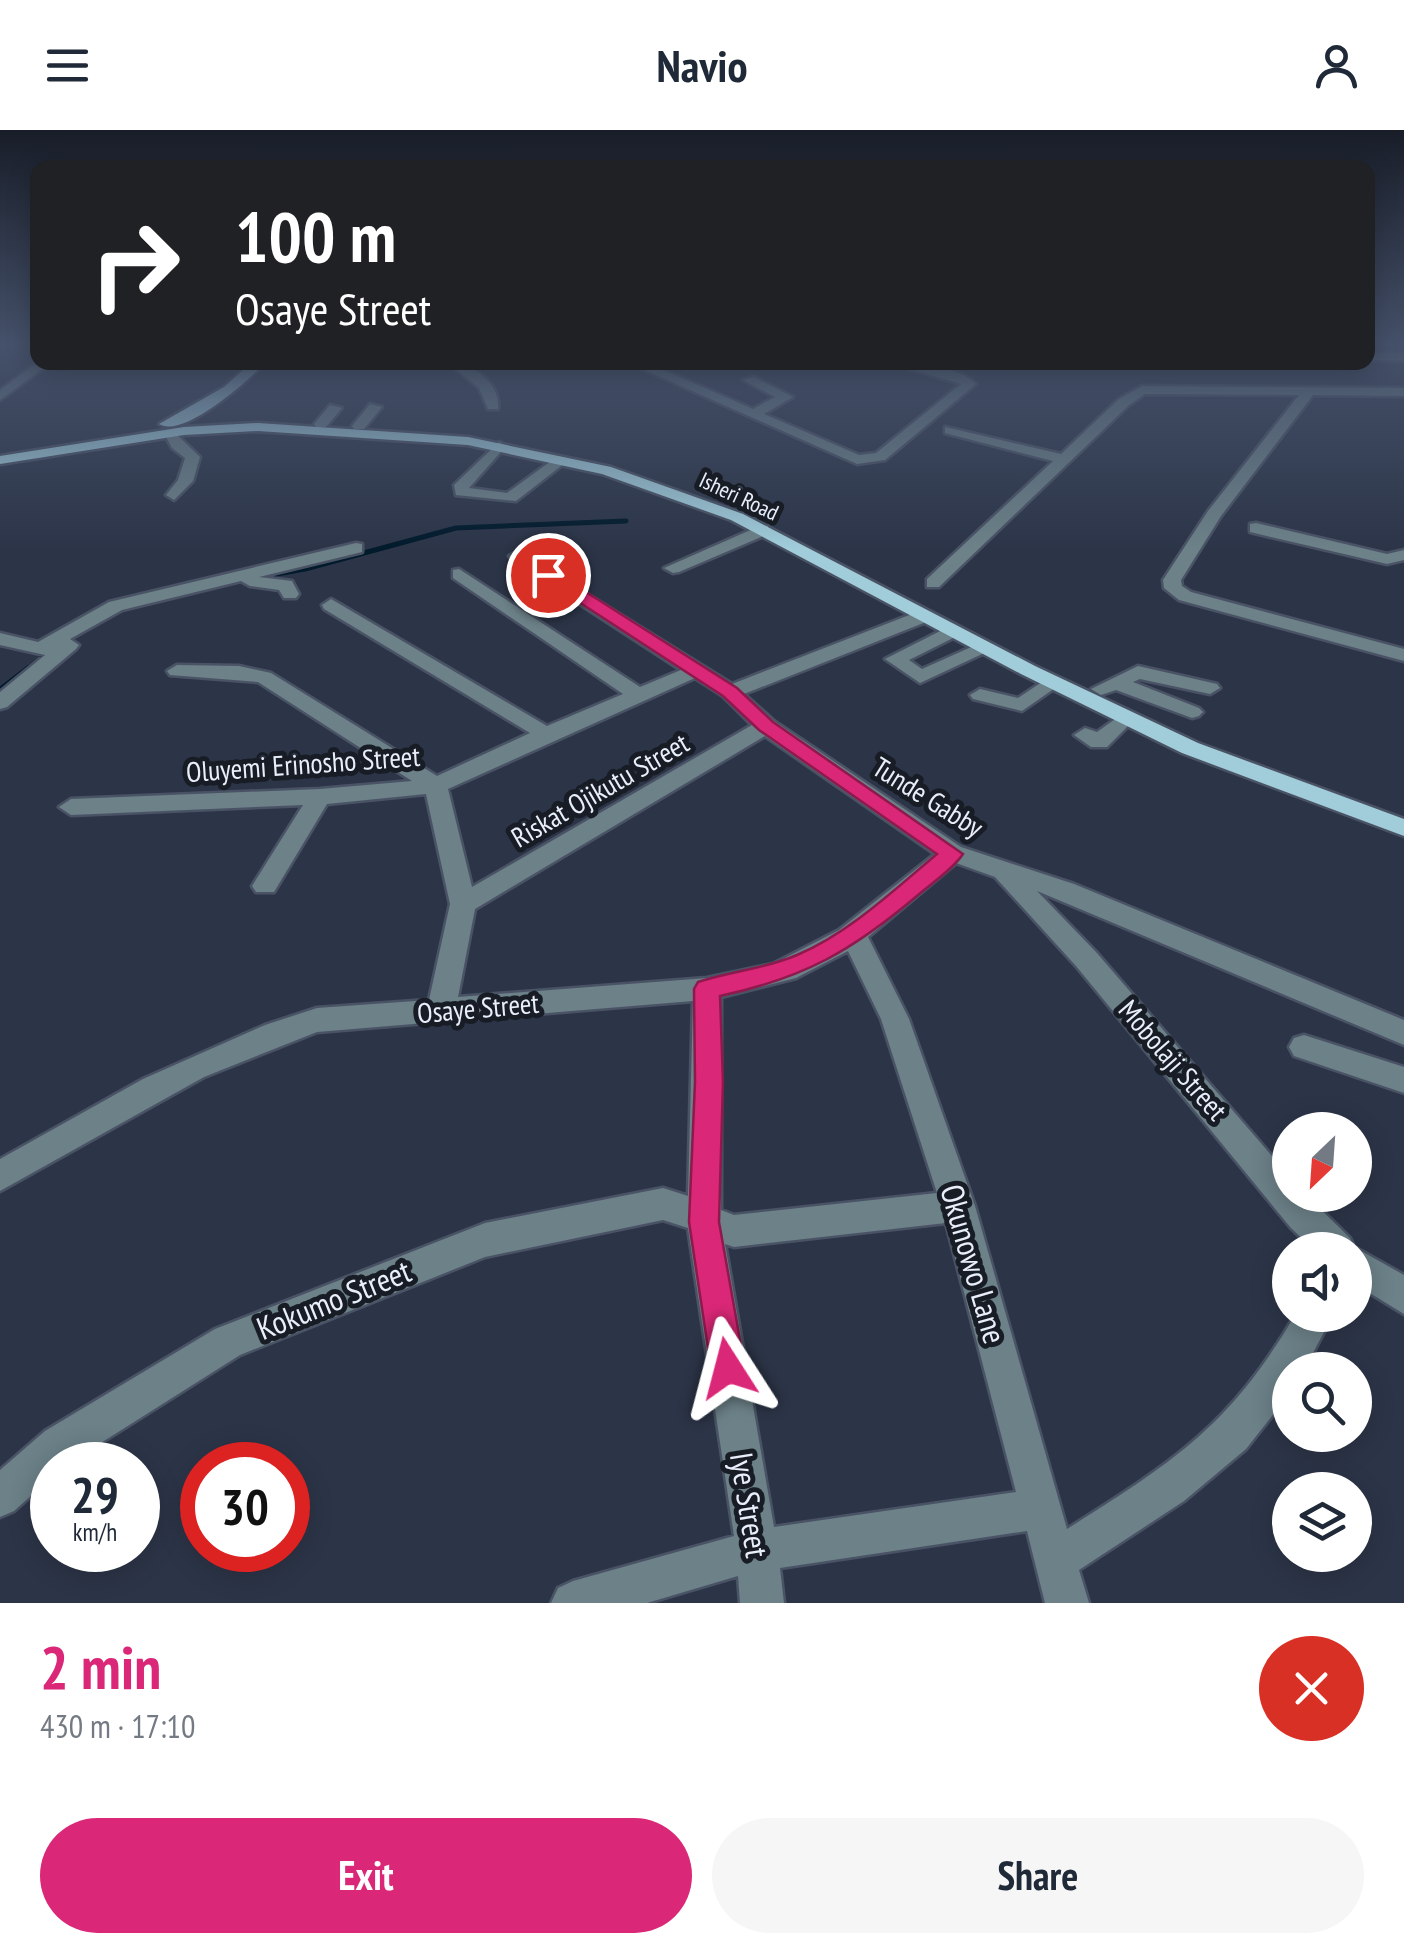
<!DOCTYPE html>
<meta charset="utf-8">
<style>
:root{--surface:#fff;--page:#f6f6f7;--text:#1f2937;--muted:#747a83;--accent:#db2777}
body{margin:0;font-family:"PT Sans Narrow",sans-serif;background:var(--page);color:var(--text);height:100vh;display:flex;flex-direction:column;font-size:38px;white-space:nowrap}
*{box-sizing:border-box;margin:0}
p{font-size:32px;color:var(--muted)}
.icon{flex:none;width:55px;height:55px;fill:none;stroke:currentColor;stroke-width:2;stroke-linecap:round;stroke-linejoin:round}
.map{position:relative;height:1473px;overflow:hidden}
.sheet{display:flex;flex-direction:column;background:var(--surface);flex:1}
.sheet>*{flex:none}
.hud{position:absolute;left:30px;top:30px;width:1345px;height:210px;border-radius:20px;box-shadow:0 5px 25px #0003;background:#202124;color:#fff;overflow:hidden}
.needle{width:65px;rotate:205deg}
.tools{position:absolute;left:1272px;top:982px;display:grid;gap:20px}
.tools a{display:grid;place-items:center;width:100px;height:100px;border-radius:50%;background:var(--surface);box-shadow:0 5px 25px #0003;font-size:50px}
.speed{position:absolute;left:30px;top:1312px;display:flex;gap:20px;font-size:50px;font-weight:700;text-align:center}
.speed>*{display:grid;place-content:center;width:130px;height:130px;border-radius:50%;background:var(--surface);box-shadow:0 5px 25px #0003;line-height:1}
.speed small{font-size:25px;font-weight:400}
.speed .limit{border:15px solid #d22;background:#fff;color:#111}
.pin{position:absolute;display:grid;place-items:center;width:85px;height:85px;color:#fff;margin:-42px;border:5px solid #fff;border-radius:50%;box-shadow:0 2px 10px #0007}
.me{position:absolute;width:110px;margin:-55px;rotate:351deg;stroke-linejoin:round;filter:drop-shadow(0 0 8px #0008)}
.turn{display:flex;align-items:center;gap:35px;height:210px;padding:0 40px;font-size:45px}
.turn .icon{width:130px;height:130px;stroke-width:2.5}
.turn b{display:block;font-size:70px;line-height:85px}
.round{display:grid;place-items:center;flex:none;width:105px;height:105px;border-radius:52px;background:var(--page)}
.head{display:flex;align-items:center;justify-content:space-between;height:170px;padding:0 40px}
h1{font-size:60px;font-weight:600;line-height:75px;color:var(--accent)}
.button{display:flex;gap:20px;margin-top:auto;padding:20px 40px}
.button a{flex:1;height:115px;border-radius:60px;background:var(--accent);color:#fff;font-size:40px;font-weight:600;line-height:115px;text-align:center}
.button a+a{background:var(--page);color:var(--text)}
header{display:flex;justify-content:space-between;align-items:center;height:130px;padding:0 40px;background:var(--surface);font-size:45px;font-weight:600}
.map>svg:first-child{display:block}
</style>
<header><svg class="icon" aria-label="menu" viewBox="0 0 24 24"><path d="M4 6h16M4 12h16M4 18h16"/></svg>Navio<svg class="icon" aria-label="person" viewBox="0 0 24 24"><circle cx="12" cy="8" r="4"/><path d="M4 21q1-7 8-7t8 7"/></svg></header>
<div class="map">
<svg width="1404" height="1473" viewBox="0 0 1404 1473">
<rect width="100%" height="100%" fill="#2c3548"/>
<g fill="none" stroke-linecap="round" stroke-linejoin="round">
<path stroke="#011a2c" stroke-width="5" d="M254 448 305 439 456 398 626 391
M26 540 52 520"/>
<path stroke="#011a2c" stroke-width="6" d="M0 560 29 538"/>
<g stroke="#4a5365" stroke-width="5">
<path id="minor" d="M1368 222 1404 223V231L1368 230Z
M38 232H52L0 270V260Z
M447 232C471 232 501 253 498 279H488L479 258Z
M627 232H645L753 279 775 267 743 250 754 247 793 267 764 284 859 325 876 323 961 254 887 232C913 232 957 235 976 254L885 330 857 334Z
M1142 256 1404 258V266L1313 265 1221 386 1181 450 1182 456 1191 462 1404 519V531L1179 470 1164 458 1163 450 1208 381 1299 265 1145 264 1129 275 939 457H927V449L1053 331 945 303V297L1061 324 1119 269Z
M370 274 382 277 364 299H354L352 296Z
M330 275 342 278 326 297H316L314 294Z
M171 299 200 327 193 351 174 370 166 365 178 350 185 328 172 318 164 303Z
M499 312 506 316 469 358 507 363 558 326 570 329 516 371 456 365 454 355Z
M1256 393 1387 424 1404 420V430L1387 434 1250 402V394Z
M762 395 768 396V404L679 442 673 443 664 438Z
M356 413 362 414V422L259 447 292 451 299 464 296 468H284L279 460 250 456 241 451 122 480 70 509 79 515 76 519 7 577 0 579V562L45 525 0 515V503L38 512 109 472Z
M518 421 732 554 917 482H931V490L744 564 774 591 961 717 1074 754 1404 890V915L1037 761 1096 822 1290 1047V1065H1306L1350 1108 1354 1117 1404 1145V1184L1355 1154V1120H1314L1291 1098 1076 836 995 747 956 733 868 807 909 889 975 1076 1067 1399C1173 1332 1230 1296 1295 1185H1333L1304 1240H1290V1263L1246 1319 1184 1371 1079 1440 1089 1473H1045L1027 1401 780 1438 784 1473H740L738 1446 647 1473H551L558 1458 573 1451 734 1406 688 1098 663 1090 485 1127 240 1225 66 1335H52V1347L14 1381 0 1387V1340L45 1301 215 1199 485 1093 663 1058 688 1066 693 871 317 902 204 947 0 1061V1029L143 949 265 895 317 878 429 870 450 774 426 664 327 674 274 762H256L252 756 303 675 71 685 59 677 71 669 320 659 412 651 258 552 170 545 167 541 177 535 239 536 271 543 437 646 530 603 324 479 322 475 331 469 547 596 623 564 453 448V440L459 439 640 557 681 540 512 430 509 426ZM695 548 723 566 752 595 472 757 448 659ZM765 606 935 724 839 800 773 834 707 848 458 867 475 779ZM848 821 881 889 937 1063 734 1085 721 1080V867L796 848ZM946 1093 1016 1362 774 1397 725 1114 734 1117Z
M952 495 959 497V505L909 530 922 539 978 514H992L995 518 920 553 885 529Z
M1138 536 1217 554 1220 558 1210 564 1140 549 1133 552 1199 578 1203 582 1199 586 1192 588 1116 560 1101 565 1091 559Z
M1051 546 1058 548V556L1022 581 973 569 970 565 980 559 1018 568Z
M1125 582 1136 588 1107 617H1091L1074 605 1085 598 1097 602Z
M1304 905 1404 937V963L1294 926 1289 917 1294 908Z"/>
</g>
<g stroke="#4a5365" stroke-width="5">
<path id="major" d="M252 232H266C248 251 183 309 159 294L224 257Z
M258 293 468 307 611 337 743 384 1035 536 1198 613 1404 689V706L1182 623 1021 544 731 390 602 344 468 315 258 301 184 305 0 334V326L184 297Z"/>
</g>
<use href="#minor" fill="#6c8188" fill-rule="evenodd"/>
<use href="#major" fill="#a1cddb" fill-rule="evenodd"/>
</g>
<linearGradient id="sky" x2="0" y2="1"><stop stop-color="#181d28"/><stop offset="0.51" stop-color="#45516a"/><stop offset="1" stop-color="#45516a" stop-opacity="0"/></linearGradient>
<rect width="1404" height="420" fill="url(#sky)"/>
<path fill="#db2777" stroke="#8e194d" stroke-width="2.5" d="M542 441H553L737 558 773 592 963 724C952 740 933 752 918 765 852 821 804 848 720 866L723 952 719 1092 745 1238 740 1250 728 1255 716 1250 711 1238 689 1092 695 952 694 859 698 852C731 841 765 839 797 825 849 803 894 760 937 724L759 600 723 566 542 448Z"/>
<g text-anchor="middle" stroke-width="10" stroke-linejoin="round" paint-order="stroke">
<g font-size="22" fill="#e8effb" stroke="#181d25">
<text transform="translate(739 366) rotate(25)" y="8">Isheri Road</text>
</g>
<g font-size="28" fill="#e8effb" stroke="#181d25">
<text transform="translate(303 634) rotate(-4)" y="10">Oluyemi Erinosho Street</text>
<text transform="translate(600 660) rotate(-30)" y="10">Riskat Ojikutu Street</text>
<text transform="translate(928 667) rotate(32)" y="10">Tunde Gabby</text>
<text transform="translate(478 878) rotate(-5)" y="10">Osaye Street</text>
<text transform="translate(1173 930) rotate(49)" y="10">Mobolaji Street</text>
</g>
<g font-size="32" fill="#e8effb" stroke="#181d25">
<text transform="translate(973 1134) rotate(74)" y="11">Okunowo Lane</text>
<text transform="translate(334 1170) rotate(-22)" y="11">Kokumo Street</text>
<text transform="translate(749 1375) rotate(81)" y="11">Iye Street</text>
</g>
</g>
</svg>
<div class="tools">
<a><svg class="needle" viewBox="-14 -14 28 28"><path d="M0-13l5 13h-10z" fill="#e53935"/><path d="M0 13l5-13h-10z" fill="#747a83"/></svg></a>
<a><svg class="icon" aria-label="sound" viewBox="0 0 24 24"><path d="M4 9h4l5-4v14l-5-4H4zM17 9q2 3 0 6"/></svg></a>
<a><svg class="icon" aria-label="search" viewBox="0 0 24 24"><circle cx="10" cy="10" r="6"/><path d="M15 15l6 6"/></svg></a>
<a><svg class="icon" aria-label="layers" viewBox="0 0 24 24"><path d="M12 4l9 5-9 5-9-5zM3 14l9 5 9-5"/></svg></a>
</div>
<div class="speed"><div>29<small>km/h</small></div><div class="limit">30</div></div>
<div class="pin" style="left:548px;top:445px;background:#d93025"><svg class="icon" aria-label="arrive" viewBox="0 0 24 24"><path d="M6 21V4h12l-3 4 3 4H6"/></svg></div>
<svg class="me" style="left:728px;top:1238px" viewBox="-20 -20 40 40"><path d="M0-17L14 15 0 8-14 15z" fill="#db2777" stroke="#fff" stroke-width="4"/></svg>
<div class="hud">
<div class="turn"><svg class="icon" aria-label="right" viewBox="0 0 24 24"><path d="M7 20v-9h11M14 6l5 5-5 5"/></svg><div><b>100 m</b>Osaye Street</div></div>
</div>
</div>
<section class="sheet">
<div class="head"><div><h1>2 min</h1><p>430 m · 17:10</p></div><a class="round" style="background:#d93025;color:#fff"><svg class="icon" aria-label="close" viewBox="0 0 24 24"><path d="M6 6l12 12M18 6L6 18"/></svg></a></div>
<div class="button"><a>Exit</a><a>Share</a></div>
</section>
